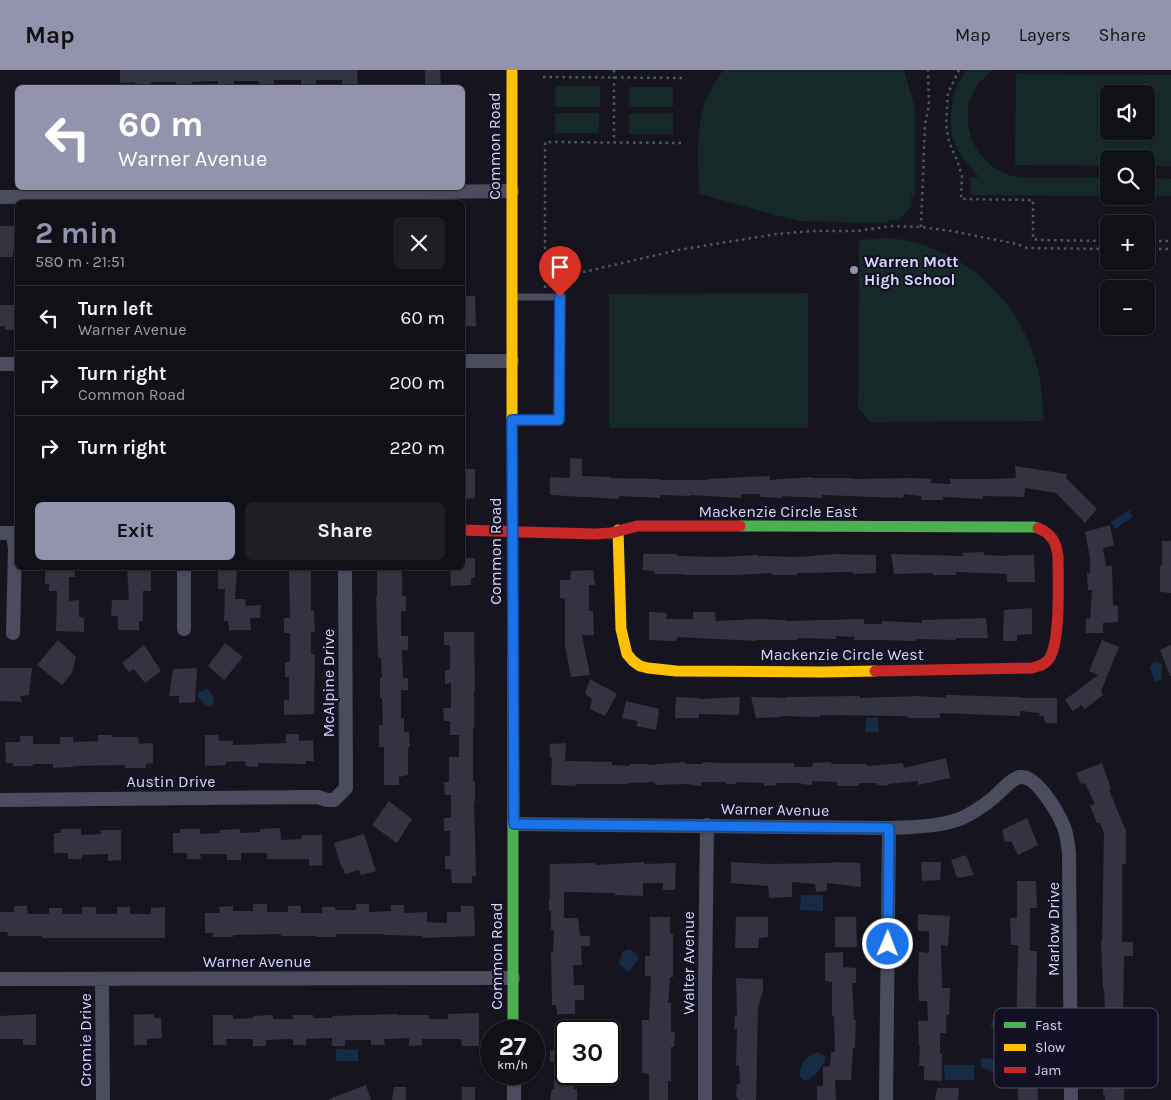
<!DOCTYPE html>
<meta charset="utf-8">
<style>
:root{--surface:#101017;--page:#1e1e24;--text:#f1f3f6;--muted:#9c9da1;--line:#303036;--accent:#9493ae}
body{margin:0;font-family:Karla,sans-serif;background:var(--page);color:var(--text);height:100vh;display:flex;flex-direction:column;font-size:19px;white-space:nowrap}
*{box-sizing:border-box;margin:0}
p{font-size:16px;color:var(--muted)}
.icon{flex:none;width:28px;height:28px;fill:none;stroke:currentColor;stroke-width:2;stroke-linecap:round;stroke-linejoin:round}
.map{position:relative;flex:1;overflow:hidden}
.drawer{position:absolute;left:15px;top:130px;width:450px;height:370px;display:flex;flex-direction:column;background:var(--surface);border-radius:8px;box-shadow:0 1px 4px #0004,0 0 0 1px var(--line)}
.drawer>*{flex:none}
.top-card{position:absolute;left:15px;top:15px;width:450px;height:105px;border-radius:8px;box-shadow:0 1px 4px #0004,0 0 0 1px var(--line);background:#9493ae;color:#fff;overflow:hidden}
.buttons{position:absolute;left:1100px;top:15px;display:grid;gap:10px}
.buttons a{display:grid;place-items:center;width:55px;height:55px;border-radius:8px;background:var(--surface);box-shadow:0 1px 4px #0004,0 0 0 1px var(--line);font-size:25px}
.speed{position:absolute;left:480px;top:950px;display:flex;gap:10px;font-size:25px;font-weight:700;text-align:center}
.speed>*{display:grid;place-content:center;width:65px;height:65px;border-radius:50%;background:var(--surface);box-shadow:0 1px 4px #0004,0 0 0 1px var(--line);line-height:1}
.speed small{font-size:12px;font-weight:400}
.speed .limit{border:2px solid #111;border-radius:8px;background:#fff;color:#111}
.pin{position:absolute;display:grid;place-items:center;width:42px;height:42px;color:#fff;margin:-51px -21px;border-radius:50% 50% 50% 0;rotate:-45deg;box-shadow:0 0 5px #0007}
.pin .icon{rotate:45deg}
.me{position:absolute;width:55px;margin:-28px;rotate:1deg;stroke-linejoin:round;filter:drop-shadow(0 0 4px #0008)}
.turn{display:flex;align-items:center;gap:18px;height:105px;padding:0 20px;font-size:22px}
.turn .icon{width:65px;height:65px;stroke-width:2.5}
.turn b{display:block;font-size:35px;line-height:42px}
.round{display:grid;place-items:center;flex:none;width:52px;height:52px;border-radius:8px;background:var(--page)}
.summary{display:flex;align-items:center;justify-content:space-between;height:85px;padding:0 20px}
h1{font-size:30px;font-weight:700;line-height:38px;color:var(--accent)}
.cta{display:flex;gap:10px;margin-top:auto;padding:10px 20px}
.cta a{flex:1;height:58px;border-radius:8px;background:var(--accent);color:#111;font-size:20px;font-weight:700;line-height:58px;text-align:center}
.cta a+a{background:var(--page);color:var(--text)}
ul{padding:0;list-style:none}
li{display:flex;align-items:center;gap:15px;height:65px;padding:0 20px;border-top:1px solid var(--line)}
li div{flex:1}
li b{display:block;font-size:19px}
li em{font-style:normal}
header{display:flex;align-items:center;gap:30px;box-sizing:border-box;height:70px;padding:0 25px;background:var(--accent);color:#111}
header strong{font-size:24px}
nav{display:flex;gap:28px;margin-inline-start:auto;font-size:18px}
.map>svg:first-child{display:block}
</style>
<header>
<strong>Map</strong>
<nav><a>Map</a><a>Layers</a><a>Share</a></nav>
</header>
<div class="map">
<svg width="1171" height="1030" viewBox="0 0 1171 1030">
<rect width="100%" height="100%" fill="#16151f"/>
<path fill="#152928" fill-rule="evenodd" d="M723 0H904L915 39V126H911L912 136 898 150 887 151 886 153 798 151 699 124C698 90 695 59 707 27 711 18 718 9 723 0Z
M967 0H992C987 5 980 11 976 17 958 46 971 86 1000 101 1007 105 1014 107 1022 108H1109V126L971 125 970 108 979 107C969 96 958 84 953 69 951 64 951 56 951 50 951 28 954 18 967 0Z
M1016 4 1171 5V96H1146V89H1109V96L1015 95ZM1109 24H1146V61H1109Z
M555 16H600V37H555Z
M629 17H673V37H629Z
M555 43H599V63H555Z
M673 43V64H629V44Z
M1146 108 1171 109V126H1146Z
M887 168C897 169 907 170 917 173 981 191 1028 244 1040 310 1042 323 1042 338 1044 351L870 352 858 338 859 170Z
M808 223V358H609V224Z"/>
<path fill="#162c45" d="M1129 440 1133 447 1115 459 1111 452Z
M1158 592 1162 595 1161 610 1155 612 1150 598 1153 593Z
M207 619C213 623 214 628 214 635L210 637 205 635 198 627V622Z
M866 648H878L879 662H865Z
M801 825H823V841L800 840Z
M630 879 639 888 629 902 619 894 622 882Z
M998 948H1004L1007 955 1005 962 999 964 991 957 992 951Z
M336 979 358 980V991H336Z
M818 982 826 987C822 998 816 1007 804 1011L800 1007C800 992 805 988 818 982Z
M981 988 997 989 1000 995 998 1000 992 1002 988 1000 981 998Z
M944 995H974V1010H945Z"/>
<path fill="#343341" d="M120 0H357L358 16H342V10H316V16H301V10H274V17H259V11H234V18H218V11L192 12V18H177L176 12H151V18H135V12L120 13Z
M425 0H440L441 15H425Z
M0 156H18V180H13V187H0Z
M462 226H475L476 256H462Z
M0 235H18V260H5V256H0Z
M570 388 582 389V406L610 407V408L660 409V410H707V409L770 406V410L812 407V408H852V409L911 408 931 409V413L950 414V409H990L1016 408 1015 396 1067 404 1066 408 1097 439 1085 453 1056 423 1025 418 1024 427 983 426V429L943 427V430H922L921 426 904 424 903 428 822 425V428L782 426 783 428 761 427 760 424H741V428L690 425V426L660 425V428L619 426V429L550 425V407L570 408Z
M462 399H475V428L462 429Z
M1110 455 1114 475 1103 478 1106 496H1112L1113 535 1118 536V552L1103 553V563H1086V549H1090L1092 520H1088L1087 503H1090V488L1085 462Z
M1162 471H1171V523L1160 522V495H1162Z
M984 482V485L1007 486V485H1034L1035 512H1007V504L956 502V505H933V503L894 504 891 484 963 486V483Z
M643 484H677V486L722 487 758 485V486L799 487 834 484 876 485V503L853 504V502L797 503V505H773L772 503 736 505H683V504H655L654 501 643 500Z
M462 488H475V508H471V515L451 516 450 498H462Z
M45 498H75V507H69V531L79 530V547L84 548V562L56 561 57 521H49V514H45Z
M127 498H151V521H143V551H139V560H118V546H111L112 530H129Z
M218 498H237L235 529H245L246 536 261 535 260 548H250L251 560H229L228 551H224L225 519H218Z
M289 498H311V540L314 541 315 562H311V584H315L314 644 284 645V630H289V607H285V592H290V563H284V548H290Z
M377 498H402V526H406V541H401V566H408V580H402L403 608H408V620H401V648H404V662H409L410 677H408V705L399 707V715H384V677H379V655H383L382 628H380V608H382L381 588H378L376 526H377Z
M593 500 595 515H589V541H593L594 565H582L590 605 571 607 565 575V529L560 528V510H570L571 501Z
M1032 538V564L1017 565V571H1003L1004 540Z
M649 542 667 543 666 549H693V542H715L716 551 757 549 786 550V551L864 549V554H882V551L922 553V550L986 548 988 568H956V570L916 569V571L879 570H854V567L836 566V569L797 568V570H757V571L677 567V571L649 570Z
M444 562H474L475 621H474V658H473V711H475V732H474L476 806H472V813H452L451 799H445V786H450V761H444V748H451V725H445L444 712H449V687H459V665H450V651H444L443 638H451V613L445 614V600H450V575H444Z
M58 570 76 587 72 603 62 615 37 595Z
M1102 570 1119 577 1101 621 1103 625 1085 639 1081 635 1073 641 1065 630 1098 605 1089 601Z
M225 573 243 587 224 610 208 596Z
M144 575 161 601 145 613 134 599 129 602 122 593Z
M1171 575V606H1170L1160 580Z
M0 598H32L29 625 20 626 22 632 0 631Z
M197 598 195 632 179 633V626H169L173 599Z
M590 609 617 624 605 646 590 639 592 629 585 624Z
M946 625 1021 627V628H1057V653H1045L1044 646H1039L1040 643 1020 641V646L940 643V648H908V646L820 645V647L780 646V647L756 648 751 627 786 628V627L860 626V628L919 626 946 628Z
M676 627 700 628V629L740 627 739 645 699 644V648H675Z
M626 631 659 639 656 660 636 656 638 651 622 648Z
M286 664H299V671L313 670 314 691H306V694L258 693V697L246 696 245 691 226 692V695L205 696V665H218L219 671H233V675L286 673Z
M98 665H112V667H138L139 674 153 673V693L146 694V698H125V695L73 696V697L53 698V694H33V696H13V693H6L5 672H20V666H33V674H60V667H73V672L98 671Z
M566 673 565 691 612 692V695L630 696V694H648V695L685 692V694H702L703 692 721 693H794V697H812L813 693 831 692V694H867V696L903 693 904 698 946 688 950 708 918 715V711L888 714 887 716 877 715V713H859L858 716H837V712L812 711V715L801 714V713H777L776 715 764 716V713L736 712 735 714H726V712H701V716L687 714 655 715V712L630 713 624 714H575L576 716 551 715 552 687H550V674Z
M1102 693 1111 719 1109 720 1126 761V794H1122V872H1133V886H1124L1123 971 1124 1030H1105V1025H1103L1104 990H1102V979H1104V955H1102V943H1105L1104 919H1103L1101 872H1102L1104 763 1100 753H1097L1090 736 1095 734 1085 713 1081 714 1076 703Z
M389 731 412 749 397 773 372 755Z
M1027 748 1038 775 1018 785 1011 771 1005 772 1002 760Z
M280 758 281 770 301 769 302 765H322V795L309 796V789H267V783H241V790H227V784H200L201 789H187V783H173V763H180V759H200V764L220 763V760L240 759V763L260 762V759Z
M61 759H81V765L101 764 100 760H121V790L108 791V784L82 785V789H68V783H54V763H61Z
M364 764 376 801 361 805 359 800 345 804 343 798 342 799 334 773Z
M966 785 974 805 957 808 951 790Z
M644 792V794L676 793 675 820H663V813H643V826L615 825V823L564 822V848H578L580 866H590V876H581L582 895H573L574 915H584V930H575V944H557L556 935H552L551 882H553L554 860H551V841H549V828H550V794L595 793V795Z
M731 792 767 794 833 793V792L860 793 861 817 827 813V821L816 822 815 814 792 812V827L769 828 768 816 731 813Z
M921 792H941L940 810 922 811Z
M1017 811H1036L1037 838H1030V881H1037L1035 974H1037L1038 1030H1018V970H1016L1018 875H1011L1010 848H1017Z
M253 834H267V842H288V836H301V843H322V837H335V840H356V834H369V842L391 841V835H404V843L427 842V852L447 853V842H461V836H474L475 866 423 868 422 866 384 865V864H336V867H316V866H281V864L233 865V867H213V863H205V843H220L219 837 233 836V841H253Z
M14 836H27L28 844H49V838H62V844H82V837H96V844H117V837H130V844H151V838L165 837V868H42V866H8L7 862H0V842H14Z
M918 844 950 846 948 876 941 875 942 918H950L949 945H946V963H940V984H942V1011L924 1010V996H919L920 976H919L918 951H928L927 931H919L918 914 919 882 929 883V861H918Z
M650 847H670V864H673V907H670L668 933H671V961L675 962 674 977H671V1011H668V1030H649V1004L642 1003V950H649L651 906H645V886H650Z
M736 847H768V867L759 868 758 878H735Z
M835 847H856L857 877H835Z
M843 882V897L856 898V913H852L854 950H856L855 978H853L851 1010H835L836 1030H817V1016H823V997L830 996 831 982H835L834 946H832V912L825 911V883Z
M736 908 763 909V921L758 938 756 1030H738V1027H736L737 1014H740L739 996 736 995 737 959H734L735 946H737Z
M479 943V976H462L461 969H422V975L409 976V968L384 969 385 975H371V970H345V976H332V968L306 969V975H293V969L266 970V976H253V969H226L227 975H213V945H233V949L253 948V946L273 945V949H293V945H313V948H332V946L398 944V945H429V949H448V944Z
M36 944V975H23V969H0V946Z
M154 944V948H161L162 968 147 969V975H134V945Z
M566 980V1004H573L574 1019H577V1030H550L552 1019H554V992H550V981Z
M366 1015 371 1030H329V1029Z
M394 1017H406V1030H392Z
M462 1017H475V1030H462Z
M937 1018H959L958 1030H935Z"/>
<g fill="none" stroke-linecap="round" stroke-linejoin="round">
<path stroke="#4d5b64" stroke-width="2.5" stroke-dasharray="2.5 4" stroke-linecap="butt" d="M614 0V72
M959 0 948 23 946 54 949 72 957 90 962 106 961 129 1033 130V169L1038 170 1109 171
M543 7 685 8
M921 157 925 55 929 35 928 0
M1146 171H1171
M1146 179H1171
M545 211 678 180 777 164 811 161H857L892 156 921 157 951 161 1017 174 1027 178 1109 179
M545 218V72L685 73"/>
<path stroke="#4c4c5f" stroke-width="7" d="M512 227H560L559 350H515"/>
<path stroke="#4c4c5f" stroke-width="14" d="M0 127 512 121
M462 291H512
M0 294H18
M0 463H18
M184 498V559
M13 563 15 479 13 463
M0 730 318 727 327 730H334L346 718 345 498
M514 754 889 758C913 757 947 757 968 745 977 740 986 734 993 728 1000 722 1012 708 1020 707 1037 705 1058 743 1064 757 1067 765 1068 774 1069 783L1071 1030
M0 909 513 908
M102 909 103 1030
M514 1004V1030
M705 1030V917L707 755
M886 1030 889 758"/>
<path stroke="#4caf50" stroke-width="11" d="M740 456 1034 457 1038 458
M513 961V591"/>
<path stroke="#ffc107" stroke-width="11" d="M512 0V362
M618 460 621 559 627 584 633 591 640 596 648 598 676 601 824 602 875 601"/>
<path stroke="#c62828" stroke-width="11" d="M512 362 513 591
M462 460 595 464 611 463 637 456H740
M875 601 1032 598C1038 596 1045 595 1049 589 1061 572 1058 508 1058 486 1056 472 1052 464 1038 458"/>
</g>
<g fill="none" stroke-linecap="round" stroke-linejoin="round">
<g stroke="#114b97" stroke-width="12">
<path id="route" d="M560 227 559 350H512L514 754 889 758 888 874"/>
</g>
<use href="#route" stroke="#1a73e8" stroke-width="9"/>
</g>
<circle fill="#9493ae" stroke="#121123" stroke-width="2" cx="854" cy="200" r="5"/>
<g text-anchor="middle" stroke-width="4" stroke-linejoin="round" paint-order="stroke">
<g font-size="16" fill="#d8d7fb" stroke="#121123">
<text transform="translate(494 76) rotate(-90)" y="6">Common Road</text>
<text x="778" y="447">Mackenzie Circle East</text>
<text transform="translate(495 481) rotate(-90)" y="6">Common Road</text>
<text x="842" y="590">Mackenzie Circle West</text>
<text transform="translate(328 613) rotate(-90)" y="6">McAlpine Drive</text>
<text x="171" y="717">Austin Drive</text>
<text transform="translate(775 739) rotate(1)" y="6">Warner Avenue</text>
<text transform="translate(1053 859) rotate(-90)" y="6">Marlow Drive</text>
<text transform="translate(496 886) rotate(-90)" y="6">Common Road</text>
<text x="257" y="897">Warner Avenue</text>
<text transform="translate(688 893) rotate(-90)" y="6">Walter Avenue</text>
<text transform="translate(85 970) rotate(-90)" y="6">Cromie Drive</text>
</g>
<g font-size="16" font-weight="bold" fill="#d8d7fb" stroke="#121123" text-anchor="start">
<text x="864" y="197">Warren Mott<tspan x="864" dy="18">High School</tspan></text>
</g>
</g>
<rect x="994" y="938" width="164" height="80" rx="8" fill="#121123" stroke="#4d4c64" stroke-width="1"/>
<rect x="1004" y="952" width="22" height="6" fill="#4caf50"/>
<rect x="1004" y="974" width="22" height="7" fill="#ffc107"/>
<rect x="1004" y="997" width="22" height="6" fill="#c62828"/>
<g font-size="14" fill="#d8d7fb">
<text x="1035" y="960">Fast</text>
<text x="1035" y="982">Slow</text>
<text x="1035" y="1005">Jam</text>
</g>
</svg>
<div class="buttons">
<a><svg class="icon" aria-label="sound" viewBox="0 0 24 24"><path d="M4 9h4l5-4v14l-5-4H4zM17 9q2 3 0 6"/></svg></a>
<a><svg class="icon" aria-label="search" viewBox="0 0 24 24"><circle cx="10" cy="10" r="6"/><path d="M15 15l6 6"/></svg></a>
<a>+</a>
<a>−</a>
</div>
<div class="speed"><div>27<small>km/h</small></div><div class="limit">30</div></div>
<div class="pin" style="left:560px;top:227px;background:#d93025"><svg class="icon" aria-label="arrive" viewBox="0 0 24 24"><path d="M6 21V4h12l-3 4 3 4H6"/></svg></div>
<svg class="me" style="left:888px;top:874px" viewBox="-20 -20 40 40"><circle r="17" fill="#1a73e8" stroke="#fff" stroke-width="3"/><path d="M0-11L8 9 0 5-8 9z" fill="#fff"/></svg>
<div class="top-card">
<div class="turn"><svg class="icon" aria-label="left" viewBox="0 0 24 24"><path d="M17 20v-9H6M10 6l-5 5 5 5"/></svg><div><b>60 m</b>Warner Avenue</div></div>
</div>
<section class="drawer">
<div class="summary"><div><h1>2 min</h1><p>580 m · 21:51</p></div><a class="round"><svg class="icon" aria-label="close" viewBox="0 0 24 24"><path d="M6 6l12 12M18 6L6 18"/></svg></a></div>
<ul>
<li><svg class="icon" aria-label="left" viewBox="0 0 24 24"><path d="M17 20v-9H6M10 6l-5 5 5 5"/></svg><div><b>Turn left</b><p>Warner Avenue</p></div><em>60 m</em></li>
<li><svg class="icon" aria-label="right" viewBox="0 0 24 24"><path d="M7 20v-9h11M14 6l5 5-5 5"/></svg><div><b>Turn right</b><p>Common Road</p></div><em>200 m</em></li>
<li><svg class="icon" aria-label="right" viewBox="0 0 24 24"><path d="M7 20v-9h11M14 6l5 5-5 5"/></svg><div><b>Turn right</b></div><em>220 m</em></li>
</ul>
<div class="cta"><a>Exit</a><a>Share</a></div>
</section>
</div>
